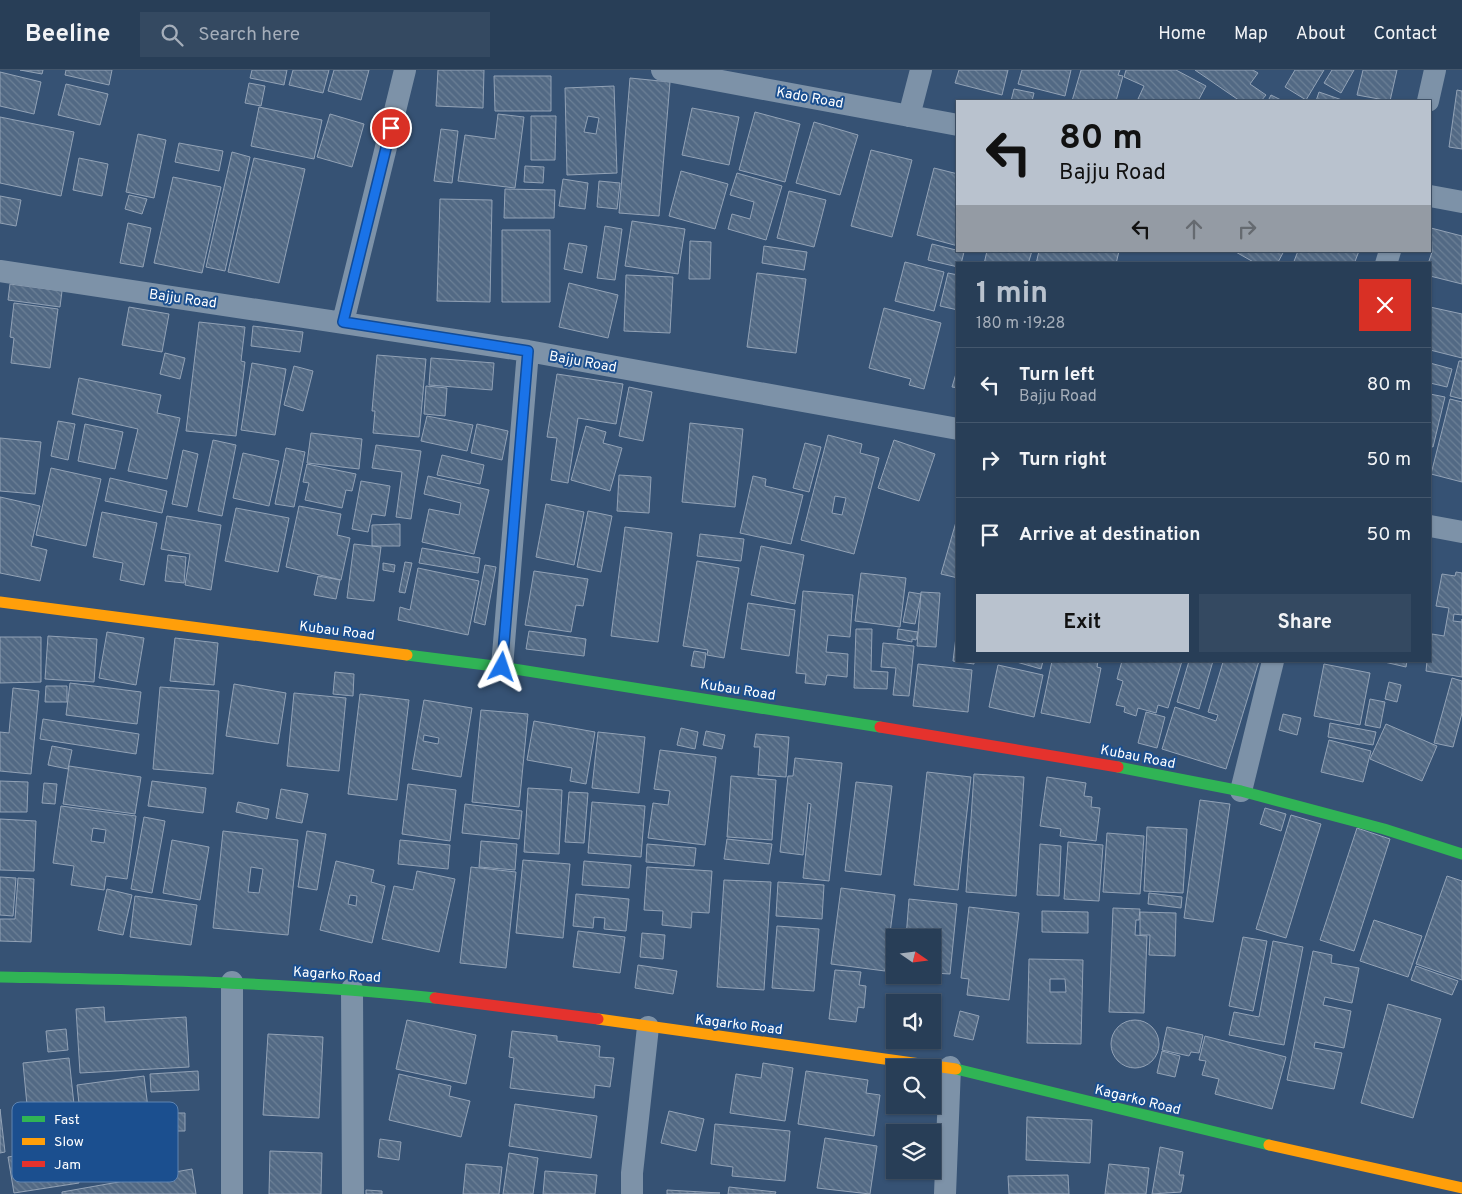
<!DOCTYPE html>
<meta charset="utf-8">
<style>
:root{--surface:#283e57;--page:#344961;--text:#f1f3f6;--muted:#a5aeba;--line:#44576d;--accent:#b9c2ce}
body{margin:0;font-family:Overpass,sans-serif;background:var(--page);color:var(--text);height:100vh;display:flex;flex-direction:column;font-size:19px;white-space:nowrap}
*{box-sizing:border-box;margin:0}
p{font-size:16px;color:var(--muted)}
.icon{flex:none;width:28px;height:28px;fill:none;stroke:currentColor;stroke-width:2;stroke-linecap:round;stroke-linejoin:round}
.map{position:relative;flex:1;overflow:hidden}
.side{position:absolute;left:956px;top:192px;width:475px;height:400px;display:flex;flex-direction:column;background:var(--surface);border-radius:0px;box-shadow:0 1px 4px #0004,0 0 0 1px var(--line)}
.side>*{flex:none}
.top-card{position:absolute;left:956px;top:30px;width:475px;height:152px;border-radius:0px;box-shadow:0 1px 4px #0004,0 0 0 1px var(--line);background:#b9c2ce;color:#111;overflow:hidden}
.needle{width:32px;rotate:104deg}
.buttons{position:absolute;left:886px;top:859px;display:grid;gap:10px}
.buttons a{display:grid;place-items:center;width:55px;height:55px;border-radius:0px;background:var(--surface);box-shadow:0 1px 4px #0004,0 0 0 1px var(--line);font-size:25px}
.pin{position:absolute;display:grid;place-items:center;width:42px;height:42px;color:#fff;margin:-21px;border:2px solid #fff;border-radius:50%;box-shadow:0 1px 5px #0007}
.me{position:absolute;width:55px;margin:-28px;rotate:5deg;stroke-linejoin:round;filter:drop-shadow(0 0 4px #0008)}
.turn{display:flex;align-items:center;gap:18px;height:105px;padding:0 20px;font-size:22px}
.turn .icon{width:65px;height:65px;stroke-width:2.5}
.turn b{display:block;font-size:35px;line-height:42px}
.lanes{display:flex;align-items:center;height:48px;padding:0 20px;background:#0003;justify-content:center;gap:25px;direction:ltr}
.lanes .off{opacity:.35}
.round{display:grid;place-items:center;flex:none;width:52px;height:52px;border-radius:0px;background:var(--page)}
.overview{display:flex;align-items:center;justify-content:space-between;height:85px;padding:0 20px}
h1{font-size:30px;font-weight:700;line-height:38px;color:var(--accent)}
.button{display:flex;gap:10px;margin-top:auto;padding:10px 20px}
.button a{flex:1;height:58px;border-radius:0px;background:var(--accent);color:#111;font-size:20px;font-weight:700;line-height:58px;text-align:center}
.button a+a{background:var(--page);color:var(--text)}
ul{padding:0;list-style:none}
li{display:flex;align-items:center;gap:15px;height:75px;padding:0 20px;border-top:1px solid var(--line)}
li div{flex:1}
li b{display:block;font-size:19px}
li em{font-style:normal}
header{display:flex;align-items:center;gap:30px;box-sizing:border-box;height:70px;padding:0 25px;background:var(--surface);border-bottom:1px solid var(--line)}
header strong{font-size:24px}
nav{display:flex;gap:28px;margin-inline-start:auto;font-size:18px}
.search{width:350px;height:45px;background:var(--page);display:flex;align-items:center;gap:12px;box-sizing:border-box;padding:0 18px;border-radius:0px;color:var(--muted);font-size:19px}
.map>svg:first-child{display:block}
</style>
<header>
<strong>Beeline</strong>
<div class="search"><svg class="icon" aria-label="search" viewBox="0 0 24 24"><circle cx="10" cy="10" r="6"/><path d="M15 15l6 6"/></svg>Search here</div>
<nav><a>Home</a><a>Map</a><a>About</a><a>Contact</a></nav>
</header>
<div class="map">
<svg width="1462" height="1124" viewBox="0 0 1462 1124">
<defs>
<pattern id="building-back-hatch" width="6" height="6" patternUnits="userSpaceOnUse" patternTransform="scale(1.25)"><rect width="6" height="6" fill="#526984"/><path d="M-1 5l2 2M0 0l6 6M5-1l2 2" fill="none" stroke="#6c8096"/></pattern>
</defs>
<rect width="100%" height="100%" fill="#365274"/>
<path fill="url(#building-back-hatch)" stroke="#92a2b6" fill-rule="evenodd" d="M20 0H43L42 4Z
M66 0H112L109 15 65 5Z
M252 0H287L284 15 250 8Z
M293 0H329L323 23 289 15Z
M334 0H369L361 30 328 21Z
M438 0H484L483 38 436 36Z
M959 0H1008L1002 25 955 13Z
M1022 0H1071L1065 26 1018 14Z
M1081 0H1120L1118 5 1123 6 1116 31H1072Z
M1126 0H1176L1206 16 1198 31H1143L1138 29 1144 16 1124 7Z
M1195 0H1253L1258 3 1250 14 1266 25 1261 31H1240Z
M1295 0H1324L1306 30 1285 17Z
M1332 0H1354L1341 23 1324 13Z
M1363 0H1397L1390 31 1357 25Z
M0 2 41 12 34 44 0 36Z
M494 6H551V41H495Z
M630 8 670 12 659 146 619 143Z
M249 13 265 16 261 36 245 33Z
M66 14 108 24 100 55 58 45Z
M614 16 617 103 567 105 565 18ZM588 46 599 48 596 64 584 62Z
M1014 19 1034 23 1032 31H1011Z
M1457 20 1462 21V79L1449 77Z
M1319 22 1345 31H1316Z
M1271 25 1283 31H1268Z
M259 37 322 50 314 89 251 76Z
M692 38 739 47 729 95 682 85Z
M755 42 800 54 785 112 739 100Z
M330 44 364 54 352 97 317 87Z
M498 44 524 47 515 118 458 111 465 65 495 69Z
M531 46H556L555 90H531Z
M0 47 74 62 61 126 0 113Z
M814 52 858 65 840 125 796 113Z
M441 59 458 61 452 113 434 111Z
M138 64 166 70 154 128 126 122Z
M179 73 223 81 219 101 175 92Z
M871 80 912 90 892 167 851 156Z
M232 82 250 87 225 201 206 197Z
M79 88 108 94 102 126 73 120Z
M254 88 305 99 279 213 228 202Z
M525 96 544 97 543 113 524 112Z
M934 98 958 104V176L917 165Z
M681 101 728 114 715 159 669 146Z
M737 103 782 116 766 170 728 159 732 144 750 149 754 132 730 125Z
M173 107 221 117 202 203 154 193Z
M563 109 588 113 585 139 559 136Z
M599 111 620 113 617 139 597 137Z
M505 119 555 120 554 148H504Z
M789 121 826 130 814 177 777 168Z
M129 125 147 129 142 144 125 139Z
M0 126 21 130 16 156 0 153Z
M440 129 492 130 490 232 437 231Z
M632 151 685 159 678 204 625 196Z
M128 153 151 158 143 197 120 193Z
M605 156 622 159 615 210 597 208Z
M1431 158 1462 166V214L1430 206 1428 194 1432 182Z
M502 160H550V232H502Z
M690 171 711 172 710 209H689Z
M569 173 587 176 582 203 564 199Z
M932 174 964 182 961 194H958V197L928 190Z
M764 176 807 182 804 200 762 193Z
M987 181H1032L1028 194H984Z
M1039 181H1119L1116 194H1036Z
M1234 181H1284L1277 194H1257Z
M1298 181H1359L1354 194H1293Z
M905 192 944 202 934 241 895 231Z
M757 203 806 209 796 283 747 277Z
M948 203 958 205V240L940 236Z
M626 205 673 207 670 263 624 261Z
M569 213 618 225 608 268 559 257Z
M10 214 62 221 60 237 8 230Z
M14 233 58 239 50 298 11 293 14 268 10 267Z
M129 237 169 244 162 282 122 275Z
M1430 237 1462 244V288L1430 280Z
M884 238 941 253 924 319 909 315 911 309 869 298Z
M199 252 245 257 241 291 245 292 236 366 186 361Z
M253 256 303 262 300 282 251 276Z
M165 283 185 288 180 309 160 304Z
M377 285 426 289 419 367 373 363 375 341H372Z
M431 288 494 293 492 320 429 315Z
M1459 291H1462V329L1450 326Z
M252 293 286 299 275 365 241 360Z
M1430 293 1452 299 1447 317 1430 313Z
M294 296 313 301 303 341 284 335Z
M958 297V318L952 317Z
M557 304 623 314 616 354 578 348 568 413 551 410 557 368 547 367Z
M79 308 161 325 157 343 180 348 167 409 128 401 138 359 72 344Z
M426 316 447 318 445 346 424 344Z
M629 317 652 322 643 371 619 366Z
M1430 324 1445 327 1433 377 1430 376Z
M1450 329 1462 332V412L1431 404Z
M427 346 473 355 467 381 421 371Z
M58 351 75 354 68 390 51 386Z
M690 353 743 359 735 437 682 432Z
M85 354 123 362 115 399 78 391Z
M477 354 508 361 502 390 471 383Z
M586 356 606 362 603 373 622 378 610 421 571 410Z
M311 363 362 369 359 399 307 393Z
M828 365 862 374 860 383 879 388 854 484 801 470ZM835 426 846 428 842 445 832 443Z
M0 368 41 372 35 424 0 421Z
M213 370 236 375 222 446 198 441Z
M894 370 935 384 919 431 878 418Z
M805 373 821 377 809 422 793 418Z
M376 375 421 381 411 449 396 447 402 402 372 398Z
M286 378 305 382 294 437 275 434Z
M183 380 198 384 187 437 172 434Z
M243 383 279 391 269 436 233 428Z
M442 385 484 395 480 414 437 405Z
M307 394 356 404 352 421 346 420 342 438 305 430 309 413 303 412Z
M51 398 101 409 86 476 36 465Z
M619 405 651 407 649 443 617 441Z
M428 406 489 420 474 484 422 472 429 439 459 445 461 433 424 424Z
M753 406 766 409 765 416 803 425 791 474 740 463Z
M110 408 167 421 162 443 105 431Z
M361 411 390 416 385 446 372 444 368 462 352 459Z
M0 427 40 436 31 476 47 480 40 511 0 503Z
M546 434 584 442 574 495 536 487Z
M299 436 341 444 337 465 350 468 341 510 286 497Z
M236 438 289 448 278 502 225 491Z
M588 441 612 446 601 502 577 497Z
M102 442 157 453 144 515 120 510 123 493 93 487Z
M958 445V508L941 504Z
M167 446 221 455 211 520 185 515 190 484 161 479Z
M400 454V476H372V455Z
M625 457 672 463 658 572 611 566Z
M700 464 744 469 741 491 697 486Z
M354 474 381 477 374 531 347 528Z
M761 476 804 485 795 534 751 525Z
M422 478 480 488 478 503 419 493Z
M168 485 186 487 184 513 165 511Z
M697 491 739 498 724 588 707 585 708 580 683 576Z
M405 492 412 493 405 523 399 522Z
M383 493 395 495 394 502 383 500Z
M485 495 496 497 485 555 474 552Z
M418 498 479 511 468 565 398 550 400 537 410 540Z
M534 501 588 509 583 536 576 535 571 562 525 555Z
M1456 502 1462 503V545L1454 544 1453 551 1462 552V549V607L1426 601 1427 591H1430L1432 564 1444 566 1449 538 1436 536 1442 504 1455 506Z
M861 503 906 508 900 557 855 551Z
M318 506 340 510 336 529 314 525Z
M803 521 853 525 850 567 828 565 826 582 848 584 847 607 827 605 825 615 805 613 806 604 796 603Z
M909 522 921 524 915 554 903 552Z
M921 522 940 523 936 577 917 576Z
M748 533 795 540 789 586 741 579Z
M856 559H872L871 601 888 602 887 619 854 618Z
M898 559 918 562 916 570 912 569V572L897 569Z
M957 559 958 591H974V594L953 591Z
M529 561 586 569 584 586 526 579Z
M107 562 144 568 136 615 99 608Z
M48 566 97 569 94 612 45 609Z
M0 567H41V612L0 613Z
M175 568 218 573 214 615 170 611Z
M883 573 914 576 909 626 893 625 896 598 881 597Z
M694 581 706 583 704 598 691 596Z
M1013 591H1043L1041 599Z
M1052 591H1098L1097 597 1101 598 1090 653 1041 643Z
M1122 591H1182L1168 638 1158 635 1156 643 1138 638 1136 646 1124 642 1125 637 1116 635 1123 611 1117 609Z
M1189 591H1213L1199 639 1177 632Z
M1219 591H1259L1226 699 1162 679 1175 637 1216 651 1218 645 1208 642 1223 592Z
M1380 591H1407L1406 597Z
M918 594 972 600 968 642 913 636Z
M1324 594 1370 603 1360 655 1314 646Z
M998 595 1043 605 1034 647 989 637Z
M335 602 354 604 353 626 333 624Z
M1452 608 1462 611V643L1453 677 1434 673Z
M1389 612 1401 615 1397 632 1385 629Z
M70 613 141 622 137 654 66 645Z
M234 614 286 623 278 674 226 666Z
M46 616H67V632H45Z
M160 617 219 621 213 704 153 699Z
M13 618 39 621 31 704 0 701V662L9 663Z
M294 623 346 628 339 701 287 696Z
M360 624 409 630 397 730 348 724Z
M1370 629 1385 632 1380 658 1365 655Z
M424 630 472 638 461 707 412 699ZM424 665 439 668 438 674 423 671Z
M481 640 528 644 519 737 472 732Z
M1146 642 1165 647 1157 678 1138 673Z
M1283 644 1301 648 1297 665 1279 660Z
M43 649 139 664 136 684 40 669Z
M534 651 595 662 586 714 570 711 572 698 527 690Z
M1330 653 1376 662 1373 675 1328 667Z
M1386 654 1437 676 1422 711 1370 689Z
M681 658 698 662 695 679 677 675Z
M706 661 725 665 722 679 703 675Z
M598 662 645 667 639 723 592 718Z
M756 664 789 667 786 707 758 705 760 677H754Z
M1329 670 1371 681 1363 712 1321 702Z
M52 676 72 680 68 699 48 695Z
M660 680 716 687 705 775 648 768 653 733 668 735 670 721 654 719Z
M795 688 842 693 829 811 803 808 811 734 808 733 803 785 780 782 788 706H793Z
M69 696 141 707 135 744 63 734Z
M927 702 971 707 958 820 914 815Z
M974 704 1024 707 1016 826 966 822Z
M731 706 776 710 772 770 727 767Z
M1047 707 1086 713 1084 726 1092 727 1091 737 1100 738 1096 771 1060 766 1061 759 1040 756Z
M0 711 28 712 27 742H0Z
M152 711 206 718 203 743 148 736Z
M856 712 892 716 881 805 845 801Z
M44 713 57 714 55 734 42 733Z
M408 714 456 720 450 771 402 764Z
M528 718 562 720 559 784 524 782Z
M281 719 308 724 302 753 276 748Z
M569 722 588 723 584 773 565 772Z
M1200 730 1230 734 1213 852 1184 848Z
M238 732 269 739 267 749 236 742Z
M592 732 645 736 641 787 588 783Z
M465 734 522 741 519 769 462 763Z
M61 736 136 746 127 809 106 806 104 820 71 815 74 796 53 793ZM93 758 106 760 104 773 91 771Z
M1265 738 1286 744 1281 761 1260 754Z
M1291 745 1321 754 1286 868 1256 859Z
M144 747 165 751 152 823 131 819Z
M0 749 36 751 34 801 0 800Z
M1147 757 1187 759 1183 823 1144 821Z
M1357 758 1390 769 1354 881 1320 870Z
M223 761 298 770 288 865 213 858ZM251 797 263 799 259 823 248 822Z
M307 761 326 764 317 820 298 817Z
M1107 763 1144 766 1140 824 1103 822Z
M727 769 772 774 769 794 724 789Z
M172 770 209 777 200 830 163 823Z
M400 770 450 775 448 799 398 794Z
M481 771 517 774 515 800 479 797Z
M1068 772 1103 775 1099 831 1064 829Z
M647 774 696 778 694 796 646 792Z
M1040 774 1061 776 1059 826 1037 825Z
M523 790 570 794 563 868 516 863Z
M336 791 374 800 371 812 385 816 372 873 320 860ZM350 825 357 826 356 836 348 834Z
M584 791 631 795 629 818 582 815Z
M471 797 516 802 506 898 460 893Z
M647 797 712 801 709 843 692 842 691 858 662 855 663 841 644 840Z
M417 801 455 809 439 882 382 869 394 816 413 820Z
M1447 806 1462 811V910L1416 894Z
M0 807 16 808 13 846 0 845Z
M18 808 34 809 31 872 0 871V849H15Z
M724 810 771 812 764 920 717 917Z
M778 812 824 815 822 849 776 846Z
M841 818 895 825 885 901 831 894Z
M107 819 132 825 123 865 98 860Z
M1149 823 1182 827 1181 838 1148 834Z
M576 824 629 829 626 861 604 859 605 848 594 847 593 858 573 856Z
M135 826 197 835 191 875 130 867Z
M909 829 957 834 950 904 934 903V908L906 905H932V868H906Z
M969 837 1019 843 1009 930 967 925 969 909 961 908Z
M1113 838 1140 839 1139 850H1136L1135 865 1147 866 1144 943 1109 942Z
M1042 841 1088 842V863L1042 862Z
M1140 842 1176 843 1175 886 1149 885 1150 865H1140Z
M1374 850 1422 866 1408 907 1360 891Z
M777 856 819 859 814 921 772 918Z
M578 861 625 867 620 903 573 897Z
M642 863 665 865 663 889 640 887Z
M1243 867 1267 871 1253 941 1229 936Z
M1273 871 1303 877 1284 975 1229 965 1234 942 1259 947Z
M1313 881 1332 885 1331 893 1359 898 1352 933 1325 927 1323 935 1351 941 1344 978 1315 972 1314 978 1342 983 1334 1019 1287 1010Z
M1029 889 1083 890 1081 974 1027 973ZM1050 909H1065L1066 922H1050Z
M638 895 677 901 673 924 635 918Z
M1416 896 1458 911 1452 925 1411 910Z
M835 900 861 902 859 915 866 916 864 938 858 937 856 952 829 949Z
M1388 934 1441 949 1413 1048 1361 1033Z
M104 937 105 952 186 947 189 997 80 1003 76 939Z
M960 941 979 946 973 970 954 966Z
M932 946 939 948 934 970 932 969Z
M407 950 476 965 466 1014 396 999Z
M1111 974a24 24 0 1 1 48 0a24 24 0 1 1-48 0Z
M1167 957 1203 965 1199 983 1191 982 1189 986 1162 980Z
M66 959 68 980 48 982 46 961Z
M512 961 557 966V971L600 976 599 987 614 988 610 1017 595 1015 594 1028 510 1018 514 988 509 987Z
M268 964 323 967 319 1048 263 1045Z
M1205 966 1286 987 1272 1039 1215 1024 1219 1009 1202 1005 1206 991 1199 990Z
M1162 981 1180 986 1175 1007 1157 1003Z
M69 988 77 1062 30 1067 23 993Z
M763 993 793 998 785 1051 730 1043 736 1004 761 1008Z
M198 1001 199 1020 151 1022 150 1004Z
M806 1001 868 1010 866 1023 880 1025 874 1066 798 1054Z
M399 1004 451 1016 449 1026 470 1031 461 1067 389 1050Z
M144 1006 151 1062 83 1071 77 1015Z
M515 1034 597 1046 591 1088 509 1076Z
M0 1039 5 1082 0 1083Z
M669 1041 704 1049 696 1081 661 1073Z
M162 1043H185V1061H162Z
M1027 1047 1092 1050 1090 1093 1026 1090Z
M715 1054 790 1061 785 1111 732 1106 733 1097 711 1094Z
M825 1068 877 1076 870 1124 817 1118Z
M380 1069 401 1072 399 1090 378 1087Z
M73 1077 79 1113 14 1123 8 1087Z
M1160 1077 1183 1082 1179 1105H1184L1181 1122 1152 1124Z
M270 1081 322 1083 321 1124H269Z
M509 1083 538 1088 533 1124H503Z
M466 1094 502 1097 499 1124H463Z
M1109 1094 1149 1098 1146 1124H1105Z
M192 1099 196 1124H62V1122Z
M545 1101 597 1105 595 1124H543Z
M1068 1105 1069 1124H1009L1008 1106Z
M729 1117 776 1122 775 1124H728Z
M366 1120 382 1121V1124H366Z
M667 1120 720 1123 667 1124Z"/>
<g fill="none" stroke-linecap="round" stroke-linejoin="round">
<path stroke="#7d92a8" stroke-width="22" d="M662 0 958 55
M1428 31 1435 0
M909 46 921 0
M1430 126 1462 132
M1386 194 1390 181
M0 201 528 281 958 359
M343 252 405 0
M1430 456 1462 462
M502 597 528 281
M1241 721 1273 591
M352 919 353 1124
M232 1124V912
M632 1124V1103L648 957
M945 1124 950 997"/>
<path stroke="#30b455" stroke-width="11" d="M407 585 502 597 880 657
M1118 697 1241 721 1384 759 1462 784
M0 907C145 910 290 912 435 928
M956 999 1269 1075"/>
<path stroke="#ff9f0a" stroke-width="11" d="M0 532 407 585
M598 949 956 999
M1269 1075 1462 1118"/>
<path stroke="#e5322d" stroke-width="11" d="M880 657 1118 697
M435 928 598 949"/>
</g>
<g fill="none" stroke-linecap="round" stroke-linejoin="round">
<g stroke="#114b97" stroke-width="12">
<path id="route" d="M391 58 343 252 528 281 502 597"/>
</g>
<use href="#route" stroke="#1a73e8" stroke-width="9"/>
</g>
<g text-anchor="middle" stroke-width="4" stroke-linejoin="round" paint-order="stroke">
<g font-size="14" fill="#fff" stroke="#1b4f8f">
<text transform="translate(810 27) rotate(10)" y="5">Kado Road</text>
<text transform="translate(183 228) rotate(8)" y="5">Bajju Road</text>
<text transform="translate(583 291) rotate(10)" y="5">Bajju Road</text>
<text transform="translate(337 560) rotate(7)" y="5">Kubau Road</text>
<text transform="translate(738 619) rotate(9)" y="5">Kubau Road</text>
<text transform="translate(1138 686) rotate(11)" y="5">Kubau Road</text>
<text transform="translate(337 904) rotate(4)" y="5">Kagarko Road</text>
<text transform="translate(739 954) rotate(7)" y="5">Kagarko Road</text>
<text transform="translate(1138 1029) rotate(14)" y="5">Kagarko Road</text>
</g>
</g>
<rect x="12" y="1032" width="166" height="80" rx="8" fill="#1b4f8f" stroke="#5f84b1" stroke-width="1"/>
<rect x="22" y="1046" width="23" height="6" fill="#30b455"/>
<rect x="22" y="1068" width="23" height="7" fill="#ff9f0a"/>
<rect x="22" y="1091" width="23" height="6" fill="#e5322d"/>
<g font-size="14" fill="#fff">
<text x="54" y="1054">Fast</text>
<text x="54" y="1076">Slow</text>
<text x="54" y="1099">Jam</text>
</g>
</svg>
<div class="buttons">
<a><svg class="needle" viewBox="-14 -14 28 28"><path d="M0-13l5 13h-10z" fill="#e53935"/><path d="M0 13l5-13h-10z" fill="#a5aeba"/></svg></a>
<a><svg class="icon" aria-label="sound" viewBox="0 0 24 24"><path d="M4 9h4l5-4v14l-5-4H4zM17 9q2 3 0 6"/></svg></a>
<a><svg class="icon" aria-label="search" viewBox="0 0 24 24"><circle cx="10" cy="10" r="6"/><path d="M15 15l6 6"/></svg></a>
<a><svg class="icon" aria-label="layers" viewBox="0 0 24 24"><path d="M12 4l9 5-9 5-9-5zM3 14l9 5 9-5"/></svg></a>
</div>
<div class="pin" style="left:391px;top:58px;background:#d93025"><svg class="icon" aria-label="arrive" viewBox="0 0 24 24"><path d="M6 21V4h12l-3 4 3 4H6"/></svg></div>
<svg class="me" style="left:502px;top:597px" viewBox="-20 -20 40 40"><path d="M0-17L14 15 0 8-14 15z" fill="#1a73e8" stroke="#fff" stroke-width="4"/></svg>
<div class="top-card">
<div class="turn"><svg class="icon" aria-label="left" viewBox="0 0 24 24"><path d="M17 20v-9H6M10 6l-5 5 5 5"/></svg><div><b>80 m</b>Bajju Road</div></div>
<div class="lanes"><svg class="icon" aria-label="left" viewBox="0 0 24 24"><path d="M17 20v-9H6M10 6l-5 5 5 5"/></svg><svg class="icon off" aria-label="ahead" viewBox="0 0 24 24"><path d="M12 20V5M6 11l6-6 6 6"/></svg><svg class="icon off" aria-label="right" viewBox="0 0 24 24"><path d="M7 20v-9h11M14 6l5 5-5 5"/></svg></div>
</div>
<section class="side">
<div class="overview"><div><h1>1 min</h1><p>180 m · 19:28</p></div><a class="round" style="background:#d93025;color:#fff"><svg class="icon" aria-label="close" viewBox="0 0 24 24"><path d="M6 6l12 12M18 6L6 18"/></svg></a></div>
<ul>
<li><svg class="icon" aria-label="left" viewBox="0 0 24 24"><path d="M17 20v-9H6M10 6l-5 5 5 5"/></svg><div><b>Turn left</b><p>Bajju Road</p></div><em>80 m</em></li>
<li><svg class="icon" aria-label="right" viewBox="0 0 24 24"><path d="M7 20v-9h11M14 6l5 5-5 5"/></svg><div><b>Turn right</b></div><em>50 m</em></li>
<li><svg class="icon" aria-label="arrive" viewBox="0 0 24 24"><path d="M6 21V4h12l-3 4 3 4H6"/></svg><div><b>Arrive at destination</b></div><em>50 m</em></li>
</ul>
<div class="button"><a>Exit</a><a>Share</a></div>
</section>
</div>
